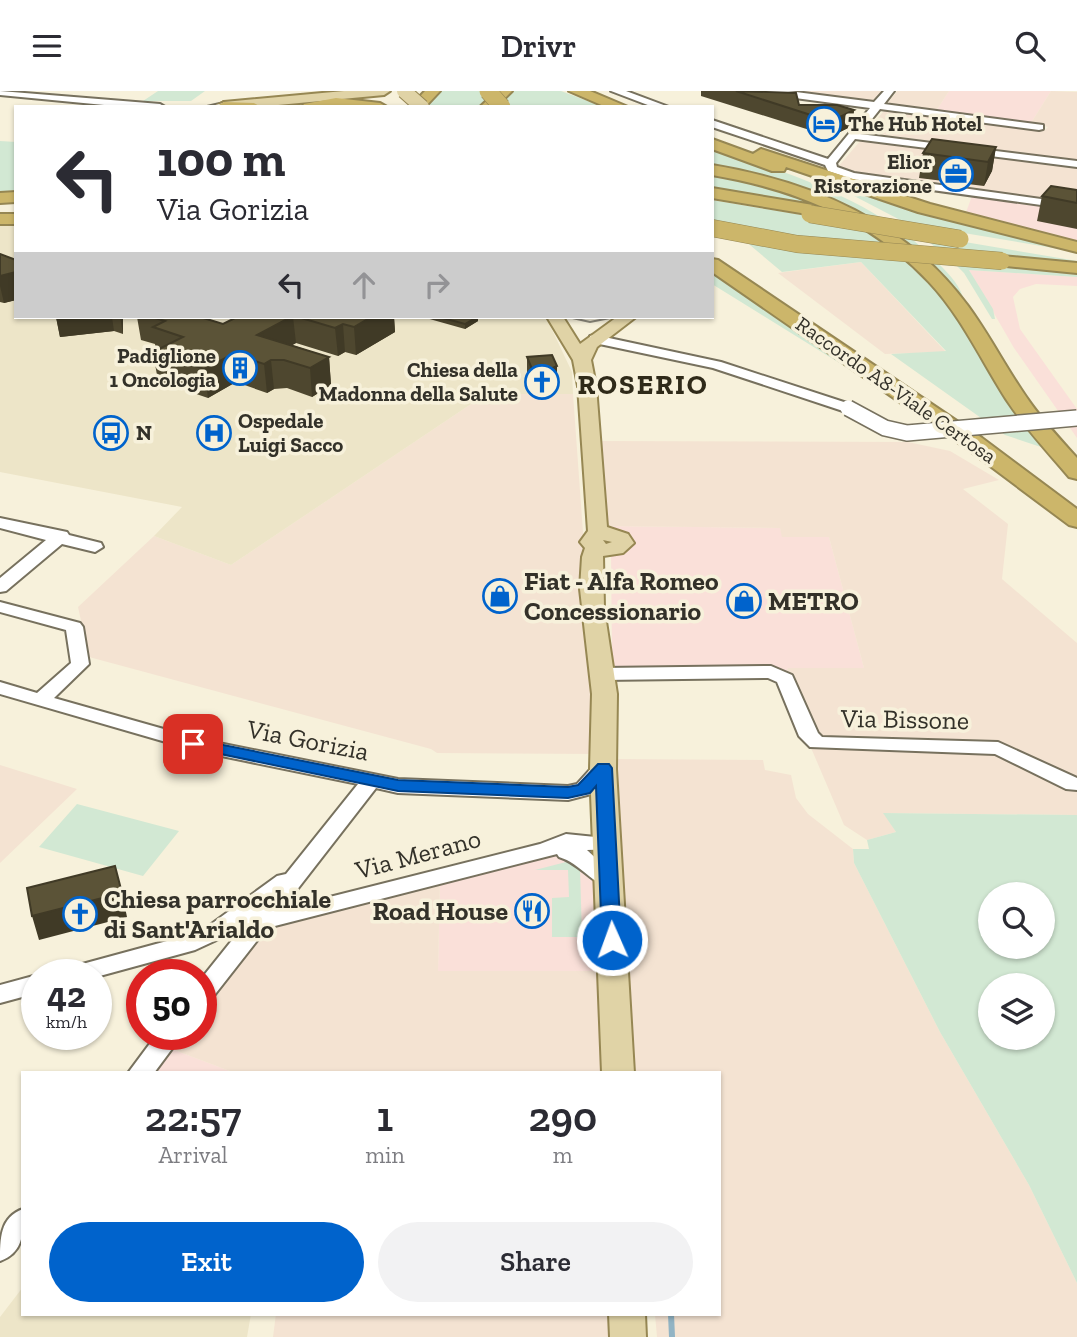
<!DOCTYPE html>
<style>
:root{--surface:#fff;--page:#f2f2f3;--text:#2b2b33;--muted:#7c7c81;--accent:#0063cc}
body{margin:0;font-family:"Zilla Slab",serif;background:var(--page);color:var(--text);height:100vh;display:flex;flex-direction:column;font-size:26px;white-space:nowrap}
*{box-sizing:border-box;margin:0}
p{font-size:23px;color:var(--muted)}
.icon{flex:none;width:38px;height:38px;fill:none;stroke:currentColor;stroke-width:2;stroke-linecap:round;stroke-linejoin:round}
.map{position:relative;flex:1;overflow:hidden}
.sheet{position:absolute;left:21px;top:980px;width:700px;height:245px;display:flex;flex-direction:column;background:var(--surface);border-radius:0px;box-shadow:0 2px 5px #0004}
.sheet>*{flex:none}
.top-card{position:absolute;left:14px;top:14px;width:700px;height:214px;border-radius:0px;box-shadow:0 2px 5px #0004;background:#fff;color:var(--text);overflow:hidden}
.buttons{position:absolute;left:978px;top:791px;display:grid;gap:14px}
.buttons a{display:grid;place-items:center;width:77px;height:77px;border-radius:50%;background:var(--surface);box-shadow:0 2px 5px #0004;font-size:35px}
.speed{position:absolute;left:21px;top:868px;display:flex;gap:14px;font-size:35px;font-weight:700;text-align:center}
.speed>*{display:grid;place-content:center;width:91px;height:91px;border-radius:50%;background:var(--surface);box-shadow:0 2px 5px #0004;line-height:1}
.speed small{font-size:18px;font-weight:400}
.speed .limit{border:10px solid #d22;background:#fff;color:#111}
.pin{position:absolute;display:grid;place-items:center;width:60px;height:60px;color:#fff;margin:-30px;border-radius:14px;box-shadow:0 4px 10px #0006}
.me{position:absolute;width:77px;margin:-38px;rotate:358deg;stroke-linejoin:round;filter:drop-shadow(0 0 5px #0008)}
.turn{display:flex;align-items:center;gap:24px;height:147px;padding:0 28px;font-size:32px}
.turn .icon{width:91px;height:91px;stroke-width:2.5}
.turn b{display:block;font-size:49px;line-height:60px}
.lanes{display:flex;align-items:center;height:66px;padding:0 28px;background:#0003;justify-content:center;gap:35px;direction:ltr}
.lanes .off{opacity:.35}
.eta{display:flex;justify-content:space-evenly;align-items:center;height:119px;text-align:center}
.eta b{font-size:42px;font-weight:600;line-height:49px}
.button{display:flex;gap:14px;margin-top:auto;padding:14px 28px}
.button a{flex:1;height:80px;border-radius:42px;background:var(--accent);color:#fff;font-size:28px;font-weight:600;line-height:80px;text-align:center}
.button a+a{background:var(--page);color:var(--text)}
header{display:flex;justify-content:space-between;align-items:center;height:91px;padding:0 28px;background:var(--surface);font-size:32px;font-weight:600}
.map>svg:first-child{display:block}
</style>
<header><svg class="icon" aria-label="menu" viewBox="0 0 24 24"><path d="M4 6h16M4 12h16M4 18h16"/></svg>Drivr<svg class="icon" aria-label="search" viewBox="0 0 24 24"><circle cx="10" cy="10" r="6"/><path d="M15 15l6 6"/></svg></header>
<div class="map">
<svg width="1077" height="1246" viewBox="0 0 1077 1246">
<rect width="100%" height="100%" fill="#f7f1db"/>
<path fill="#fae0d9" d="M949 0H1051L1031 32 936 20Z
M972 105 1077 118V150L965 124Z
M969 179 1077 186V195L1036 193 1020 198 1013 206 1020 238 1077 318V347L1014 257Z
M603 435 780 437 783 446H829L864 577H788L784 585 605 582 612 565 611 464Z
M540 762 567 763 607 791 610 880H438L440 788Z
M164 955 235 982H143Z"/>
<path fill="#f4e3d2" d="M781 0H882L875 10 865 11Z
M897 0H949L936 20 888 12Z
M1051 0 1077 1V70L865 41 884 20 891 19 1045 39 1048 36 1031 32Z
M861 49 1077 77V113L849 81 838 76Z
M861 171 946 261 885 263 778 182Z
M486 303H573L599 663 437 662 431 658 89 566 78 516 154 445 231 474Z
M594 350 908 351 950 360 999 389 963 398 1008 433 1002 488 1077 552V724L884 722 896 741 867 749 844 734 782 589 788 577H864L829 446H782L780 437 603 435Z
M609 668 763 669 765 679 791 684 796 707 808 723 853 758 854 772 940 941 1029 1094 1077 1192V1246H657L655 1223H719V982H625Z
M0 674 77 698 0 772Z
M440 788 438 880H610L614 982H235L164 955 173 943H201V908L263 833Z
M276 1223H624L625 1246H273Z"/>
<path fill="#ede5c8" d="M16 133V226H546L572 281 573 303H486L231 474 154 445 182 416 0 381V134Z
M23 1196V1223H251L247 1246H0V1226Z"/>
<path fill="#d2e8d3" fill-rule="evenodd" d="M158 0H205L191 10H143Z
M441 0H501L483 16H426Z
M510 0H561L604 16H493Z
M0 50 16 51V99L0 101Z
M712 55C790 84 874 108 934 168 945 179 958 191 963 206H960C943 184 923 167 902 150 837 101 791 89 712 77Z
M735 56 887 108 1077 161 964 142 959 150 1077 170V186L969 179 993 218 995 228H992L964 182 952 170 906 132 835 95Z
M712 82 767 92 870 136 942 201 1044 357 1005 344 891 263 946 260 861 171 782 181 731 138 712 132V109L808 125 815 118 712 101Z
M712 179 883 299 712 193Z
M77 713 179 740 143 785 39 756Z
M883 722 1077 724V1192L1029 1094 940 941 854 772 853 758H869L867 749 896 741ZM990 803H1043V856H990ZM990 894H1043V947H990Z
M566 771H573L580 777 582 846H552V807L569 806 568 779H535Z"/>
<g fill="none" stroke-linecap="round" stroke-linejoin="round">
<path stroke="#92b4c4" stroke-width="6" d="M671 1223 672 1246"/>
<g stroke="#77715e" stroke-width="4">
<path id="minor" d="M0 0 160 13 165 16H125L0 4Z
M611 0H626L669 16H653Z
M760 0H788L874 11 884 0H894L884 13 1043 34V38L1039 39 880 18 860 43 1077 70V76L855 48 836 72 837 76 854 82 1077 113V119L852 88 828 80 825 74 712 36V29L828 68 870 17 765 3Z
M224 12 229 16H207Z
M595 244 721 271 853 314 855 317 848 321 843 320 713 277 590 251V245Z
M0 427 67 441 69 444 101 452 103 456 95 461 62 453 6 500 0 501V487L46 449 0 437Z
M0 511 80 532 83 536 89 573 54 607 199 648 398 688 568 695 577 693 596 672H610L613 677 591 703 568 709 398 702 376 697 282 818 540 753 566 743 615 748 618 753 615 758 587 759 620 790 617 795C597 801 583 773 559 766L557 763 267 837 209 911 201 914V888L237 843 223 846 195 859 96 886V884H61L64 878 167 850 210 834 277 785 286 783 358 693 197 660 0 603V591L37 602 71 572 66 539 0 521Z
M771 575 792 584 818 642 822 646 998 651 1077 687V699L1066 698 995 663 810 656 799 645 777 591 768 587 602 589 593 583 602 577Z
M37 884V902L0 912V894Z
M157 943H183L154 982H128Z
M23 1118C23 1140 25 1161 0 1170 0 1148 0 1126 23 1118Z"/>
</g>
<g stroke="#968753" stroke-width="4">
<path id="major" d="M344 0H390L384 4 257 16 218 15 224 11Z
M547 226H563L580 253 617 226H636L597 256 591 269 596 295 607 436 628 443 634 452 623 462 603 465 604 517 617 603 616 678 634 982H602L590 678 592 603 580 498 582 466 585 457 580 451 588 440 578 295 573 269ZM603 449 612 451 606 453Z
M609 1223H645L646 1246H610Z"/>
</g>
<g stroke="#968753" stroke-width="4">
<path id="highway" d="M425 0H440L425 16H410Z
M497 0H512L496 16H480Z
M569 0H590L628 16H606Z
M336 7 380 12 387 16H302L304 13Z
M224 11 254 12 261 16 217 15Z
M712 48 753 63 761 58 767 60 930 113 1077 151V161L918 121 786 76 784 80H772L712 58Z
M712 74C814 91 905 130 968 215 990 245 1007 279 1029 310 1043 330 1060 348 1077 367V388L1069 386C1048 361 1026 338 1008 311 982 271 962 226 929 191 870 128 795 98 712 84Z
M712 97 813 114 821 119 813 124 712 107Z
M16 101V111L0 112V102Z
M0 123H16V133H0Z
M1002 165 1077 172V182L996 174 993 170 996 166Z
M712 168 718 169 982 347 1077 418V436L1069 434 966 357 712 181Z"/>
</g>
<use href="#minor" fill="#fff" fill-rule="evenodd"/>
<use href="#major" fill="#e0d3a6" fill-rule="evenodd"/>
<use href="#highway" fill="#ccb66a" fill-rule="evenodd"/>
<path stroke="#8e8a7c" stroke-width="2" d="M400 0 419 16
M568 226 590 231 615 226"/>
<g stroke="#77715e" stroke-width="18" stroke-linecap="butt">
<path id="minor-bridge" d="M848 317 885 337 907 342 1077 327"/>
</g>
<g stroke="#968753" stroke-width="16" stroke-linecap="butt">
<path id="major-bridge" d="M404 0 422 16"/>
</g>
<g stroke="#968753" stroke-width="18" stroke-linecap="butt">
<path id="highway-bridge" d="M488 0 502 16
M810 123 960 148
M712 137 797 153 1002 170"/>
</g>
<use href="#minor-bridge" stroke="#fff" stroke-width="15"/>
<use href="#major-bridge" stroke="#e0d3a6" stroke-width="14"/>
<use href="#highway-bridge" stroke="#ccb66a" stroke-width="17"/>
</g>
<path fill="#4e472f" d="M701 0H758L759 1 799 14 854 19 852 35 838 42 816 41 701 5Z
M996 56 992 80 984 95 919 87 923 62Z
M1077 99V138L1037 130 1042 105Z
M0 163 16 169V209L4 212 0 211Z
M56 226H123V243L114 240 60 246Z
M137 226H200L223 233 237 226H394L395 241 356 264 345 261 338 265 296 252 292 254 329 266 331 294 312 306 287 297 274 298 267 302 236 291 208 307 158 290 153 261 156 260 155 253 141 249Z
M426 226H478V230L465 238 426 227Z
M552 264 557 295 546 300 532 298 527 285V266Z"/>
<path fill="#403a26" d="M854 19 852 35 838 42 840 26Z
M996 56 992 80 984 95 988 71Z
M16 181V209L4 212 0 195V185Z
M56 226H112L114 240 60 246Z
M120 226H123V243Z
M291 226H293L296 252 261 272 257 244Z
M371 226H394L395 241 356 264 354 236Z
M477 226H478V230L465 238V233Z
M343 233 345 261 338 265 335 237Z
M233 263 236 291 208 307 204 278Z
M329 266 331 294 312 306 310 277Z
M271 269 274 298 267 302 264 273Z
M557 275V295L546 300V280Z
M122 802 127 826 39 849 32 825Z"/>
<path fill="#5b5337" stroke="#403a26" stroke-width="2" d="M736 0 796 2 799 14H837L854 19 840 26H817Z
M932 48 996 56 988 71 923 62Z
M1051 95 1077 99V112L1042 105Z
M0 163 16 169V181L0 185Z
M152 226H200L223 233 237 226H291L257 244 329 266 310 277 284 269H271L264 273 233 263 204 278 153 261 183 246 153 236 165 230Z
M298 226H371L354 236 343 233 335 237Z
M439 226H477L465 233Z
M552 264 557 275 546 280 532 278 527 266Z
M115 775 122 802 32 825 27 797Z"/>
<path fill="#0063cc" stroke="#004085" stroke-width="2" d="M193 648 398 689 568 696 578 694 598 673H609L612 677 621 849 618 854H605L602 849 596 695 590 702 568 707 398 700 187 656 185 653Z"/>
<defs>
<g id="hotel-ring" transform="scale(1.75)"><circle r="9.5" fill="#f7f1db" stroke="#0063cc" stroke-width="1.5"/><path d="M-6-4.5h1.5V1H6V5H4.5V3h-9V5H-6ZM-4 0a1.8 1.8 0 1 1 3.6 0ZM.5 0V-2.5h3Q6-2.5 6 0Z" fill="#0063cc"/></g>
<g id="office-ring" transform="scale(1.75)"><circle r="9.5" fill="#f7f1db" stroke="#0063cc" stroke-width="1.5"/><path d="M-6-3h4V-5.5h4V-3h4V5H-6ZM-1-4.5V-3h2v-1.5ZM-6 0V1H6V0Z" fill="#0063cc"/></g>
<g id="building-ring" transform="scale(1.75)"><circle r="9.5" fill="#f7f1db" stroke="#0063cc" stroke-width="1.5"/><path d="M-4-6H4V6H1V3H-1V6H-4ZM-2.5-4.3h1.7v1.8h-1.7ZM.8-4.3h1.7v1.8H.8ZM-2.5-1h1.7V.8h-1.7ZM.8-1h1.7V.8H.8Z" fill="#0063cc"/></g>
<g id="church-ring" transform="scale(1.75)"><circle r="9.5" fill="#f7f1db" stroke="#0063cc" stroke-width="1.5"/><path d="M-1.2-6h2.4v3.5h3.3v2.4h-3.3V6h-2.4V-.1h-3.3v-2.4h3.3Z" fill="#0063cc"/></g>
<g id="bus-ring" transform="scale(1.75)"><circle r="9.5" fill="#f7f1db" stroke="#0063cc" stroke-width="1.5"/><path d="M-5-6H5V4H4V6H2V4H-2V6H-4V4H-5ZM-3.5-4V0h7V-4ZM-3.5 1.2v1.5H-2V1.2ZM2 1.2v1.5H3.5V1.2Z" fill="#0063cc"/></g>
<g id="hospital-ring" transform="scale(1.75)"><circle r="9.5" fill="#f7f1db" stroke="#0063cc" stroke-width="1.5"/><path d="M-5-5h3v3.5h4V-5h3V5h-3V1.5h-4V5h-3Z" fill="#0063cc"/></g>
<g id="shop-ring" transform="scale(1.75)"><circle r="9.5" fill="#f7f1db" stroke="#0063cc" stroke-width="1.5"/><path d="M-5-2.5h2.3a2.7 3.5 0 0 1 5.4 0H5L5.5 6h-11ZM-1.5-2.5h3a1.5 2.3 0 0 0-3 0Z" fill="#0063cc"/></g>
<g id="restaurant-ring" transform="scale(1.75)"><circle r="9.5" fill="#f7f1db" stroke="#0063cc" stroke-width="1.5"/><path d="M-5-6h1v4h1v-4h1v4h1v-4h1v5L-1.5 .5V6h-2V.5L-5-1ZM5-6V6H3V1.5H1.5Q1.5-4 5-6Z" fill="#0063cc"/></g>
</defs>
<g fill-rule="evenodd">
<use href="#hotel-ring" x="824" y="33"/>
<use href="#office-ring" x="956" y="83"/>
<use href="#building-ring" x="240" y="277"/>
<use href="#church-ring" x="542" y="291"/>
<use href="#bus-ring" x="111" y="342"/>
<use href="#hospital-ring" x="214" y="342"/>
<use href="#shop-ring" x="500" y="505"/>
<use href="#shop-ring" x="744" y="510"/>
<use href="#restaurant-ring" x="532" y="820"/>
<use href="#church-ring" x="80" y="823"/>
</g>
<g text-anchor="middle" stroke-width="7" stroke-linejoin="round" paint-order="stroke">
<g font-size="21" font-weight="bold" fill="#333129" stroke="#f7f1db" text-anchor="start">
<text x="848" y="40">The Hub Hotel</text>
<text x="932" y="78" text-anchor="end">Elior<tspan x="932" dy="24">Ristorazione</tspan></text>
<text x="216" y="272" text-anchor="end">Padiglione<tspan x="216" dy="24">1 Oncologia</tspan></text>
<text x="518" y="286" text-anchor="end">Chiesa della<tspan x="518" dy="24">Madonna della Salute</tspan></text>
<text x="238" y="337">Ospedale<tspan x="238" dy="24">Luigi Sacco</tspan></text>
<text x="136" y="349">N</text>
</g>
<g font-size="21" fill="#333129" stroke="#f7f1db">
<text transform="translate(896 299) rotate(35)" y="7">Raccordo A8-Viale Certosa</text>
</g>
<g font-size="26" font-weight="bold" fill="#333129" stroke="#f7f1db" text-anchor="start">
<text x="524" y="499">Fiat - Alfa Romeo<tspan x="524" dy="30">Concessionario</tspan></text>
<text x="768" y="519">METRO</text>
<text x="104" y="817">Chiesa parrocchiale<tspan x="104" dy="30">di Sant'Arialdo</tspan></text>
<text x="508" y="829" text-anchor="end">Road House</text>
</g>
<g font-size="26" fill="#333129" stroke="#f7f1db">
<text transform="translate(905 628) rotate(1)" y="9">Via Bissone</text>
<text transform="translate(308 649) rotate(11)" y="9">Via Gorizia</text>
<text transform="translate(418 763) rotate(-15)" y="9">Via Merano</text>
</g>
<g font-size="28" font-weight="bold" letter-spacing="2" fill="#2f2a19" stroke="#f7f1db">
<text x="643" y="303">ROSERIO</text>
</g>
</g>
</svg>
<div class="buttons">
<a><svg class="icon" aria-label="search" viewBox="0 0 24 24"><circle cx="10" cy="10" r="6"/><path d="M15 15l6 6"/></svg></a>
<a><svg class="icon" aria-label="layers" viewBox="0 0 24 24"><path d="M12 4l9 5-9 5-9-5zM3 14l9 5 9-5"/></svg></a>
</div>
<div class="speed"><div>42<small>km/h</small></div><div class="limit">50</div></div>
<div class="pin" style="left:193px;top:653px;background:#d93025"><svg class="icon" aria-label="arrive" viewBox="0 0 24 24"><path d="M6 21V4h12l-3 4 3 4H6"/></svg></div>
<svg class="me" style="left:612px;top:849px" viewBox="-20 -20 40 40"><circle r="17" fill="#0063cc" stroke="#fff" stroke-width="3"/><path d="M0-11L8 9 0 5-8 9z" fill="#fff"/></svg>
<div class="top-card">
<div class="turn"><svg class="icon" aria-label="left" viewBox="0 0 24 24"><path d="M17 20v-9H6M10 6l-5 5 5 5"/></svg><div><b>100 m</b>Via Gorizia</div></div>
<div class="lanes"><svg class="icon" aria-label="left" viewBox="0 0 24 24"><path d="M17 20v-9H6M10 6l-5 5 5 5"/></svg><svg class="icon off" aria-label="ahead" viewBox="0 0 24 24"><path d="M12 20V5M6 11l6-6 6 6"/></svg><svg class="icon off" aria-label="right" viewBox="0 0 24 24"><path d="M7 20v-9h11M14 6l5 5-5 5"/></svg></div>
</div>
<section class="sheet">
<div class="eta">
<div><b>22:57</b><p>Arrival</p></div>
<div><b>1</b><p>min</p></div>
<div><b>290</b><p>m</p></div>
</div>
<div class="button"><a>Exit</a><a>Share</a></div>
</section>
</div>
